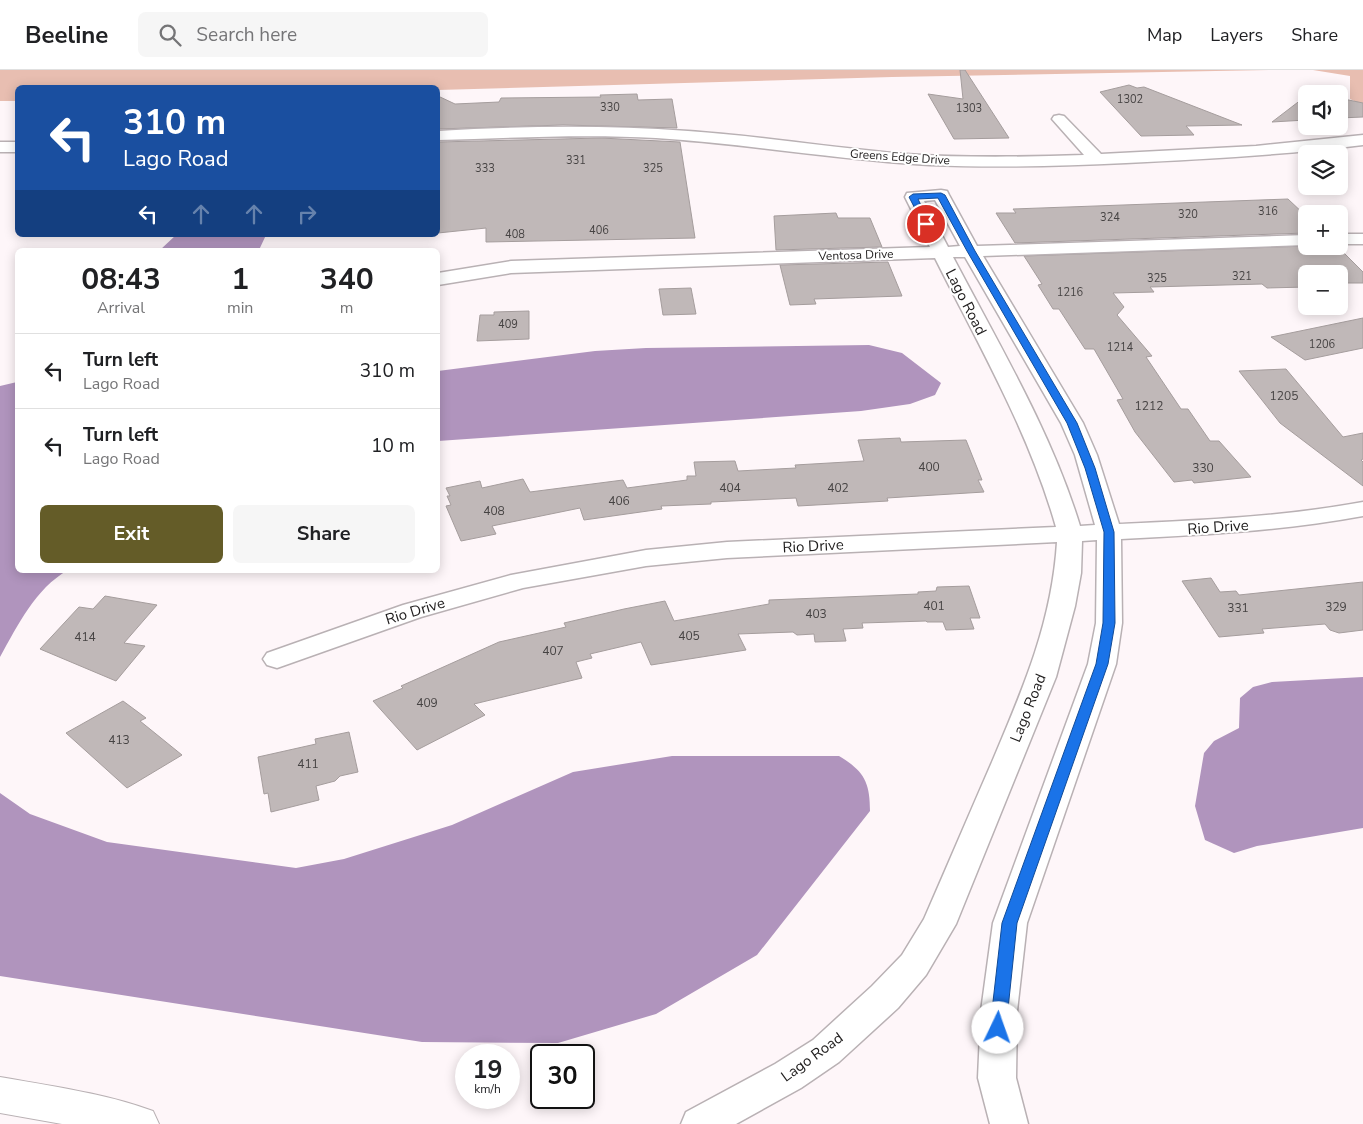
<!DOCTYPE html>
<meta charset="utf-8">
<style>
:root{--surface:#fff;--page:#f6f6f6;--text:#202124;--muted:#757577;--line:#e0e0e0;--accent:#645c28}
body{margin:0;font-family:"Nunito Sans",sans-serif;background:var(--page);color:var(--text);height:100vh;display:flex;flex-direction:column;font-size:19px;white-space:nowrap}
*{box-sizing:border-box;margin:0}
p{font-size:16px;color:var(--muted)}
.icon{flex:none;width:28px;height:28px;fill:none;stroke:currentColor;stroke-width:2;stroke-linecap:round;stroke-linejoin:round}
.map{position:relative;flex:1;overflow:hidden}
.side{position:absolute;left:15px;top:178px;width:425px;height:325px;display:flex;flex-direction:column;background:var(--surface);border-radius:8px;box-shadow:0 2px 12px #0003}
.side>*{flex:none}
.banner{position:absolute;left:15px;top:15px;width:425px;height:152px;border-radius:8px;box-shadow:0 2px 12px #0003;background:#1a4fa0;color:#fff;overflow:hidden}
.controls{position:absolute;left:1298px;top:15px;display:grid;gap:10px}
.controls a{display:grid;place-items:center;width:50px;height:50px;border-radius:8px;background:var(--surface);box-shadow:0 2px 12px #0003;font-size:25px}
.speed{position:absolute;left:455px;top:974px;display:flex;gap:10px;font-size:25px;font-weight:700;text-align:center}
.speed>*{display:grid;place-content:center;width:65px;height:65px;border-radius:50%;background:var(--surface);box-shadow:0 2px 12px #0003;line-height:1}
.speed small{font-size:12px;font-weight:400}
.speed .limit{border:2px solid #111;border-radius:8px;background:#fff;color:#111}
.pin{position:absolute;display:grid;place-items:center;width:42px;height:42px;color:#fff;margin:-21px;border:2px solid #fff;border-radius:50%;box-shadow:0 1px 5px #0007}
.me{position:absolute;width:55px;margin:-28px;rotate:3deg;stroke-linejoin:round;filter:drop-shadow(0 0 4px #0008)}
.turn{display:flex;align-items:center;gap:18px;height:105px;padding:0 25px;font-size:22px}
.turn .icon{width:65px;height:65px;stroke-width:2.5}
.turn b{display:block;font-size:35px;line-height:42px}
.lanes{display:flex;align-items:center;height:48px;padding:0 25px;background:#0003;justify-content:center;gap:25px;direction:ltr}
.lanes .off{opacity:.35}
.eta{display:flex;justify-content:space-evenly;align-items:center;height:85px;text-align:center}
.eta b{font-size:30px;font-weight:700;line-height:35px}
.primary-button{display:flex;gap:10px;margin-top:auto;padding:10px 25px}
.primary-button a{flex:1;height:58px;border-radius:8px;background:var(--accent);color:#fff;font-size:20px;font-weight:700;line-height:58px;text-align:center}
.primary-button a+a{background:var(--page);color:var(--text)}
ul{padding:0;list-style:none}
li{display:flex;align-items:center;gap:15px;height:75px;padding:0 25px;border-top:1px solid var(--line)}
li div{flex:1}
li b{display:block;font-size:19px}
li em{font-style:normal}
header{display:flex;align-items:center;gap:30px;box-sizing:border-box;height:70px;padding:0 25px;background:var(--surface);border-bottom:1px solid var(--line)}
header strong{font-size:24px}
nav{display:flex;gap:28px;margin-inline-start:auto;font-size:18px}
.search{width:350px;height:45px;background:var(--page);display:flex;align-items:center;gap:12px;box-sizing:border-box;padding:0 18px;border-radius:8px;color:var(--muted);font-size:19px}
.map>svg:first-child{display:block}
</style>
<header>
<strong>Beeline</strong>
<div class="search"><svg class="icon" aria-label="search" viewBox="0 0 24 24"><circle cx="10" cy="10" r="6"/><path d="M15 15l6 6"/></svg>Search here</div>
<nav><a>Map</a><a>Layers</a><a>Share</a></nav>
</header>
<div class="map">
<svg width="1363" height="1054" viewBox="0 0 1363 1054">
<rect width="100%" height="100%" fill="#fef6f9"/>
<path fill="#e8beb1" d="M0 0H1269L892 7 438 20V18H18L17 31H0Z
M1313 0H1363V35L1350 29V6Z"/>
<path fill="#b094bd" d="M176 165H266L259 180H160Z
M869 275 902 283 941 313 935 325 910 334 861 341 438 371V301L595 281 646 278Z
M17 312 18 500H68C35 519 18 555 0 587V316Z
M1363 607V758L1257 776 1234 783 1205 770 1195 736 1204 683 1214 671 1239 658 1240 628 1253 617 1272 612Z
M672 686H839C864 701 870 712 870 741L757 885 656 944 558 973 422 972 0 906V723L30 744 107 772 296 798 344 789 452 755 573 702Z"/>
<path fill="#c0b8b8" stroke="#a59d9d" d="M960 0H965L1009 68 954 69 928 24 963 29Z
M1129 15 1137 18 1144 17 1242 55 1186 56 1194 65 1141 66 1100 22Z
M637 24 638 30 672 29 677 58 563 55 438 59V26L455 34 499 32 501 28 601 27 600 25Z
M1306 26V50L1272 52Z
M1339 28 1363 33V47L1339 48Z
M601 68 680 72 695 168 486 172V158L438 163V72Z
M1288 129 1306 146V163L1015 173 996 143H1016L1013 139Z
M836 143 838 148H870L882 177 776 180 774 146Z
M1307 176H1337L1363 202V213H1339V204H1306V217L1267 218 1262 214 1150 217 1154 222 1113 223 1124 237 1117 245 1152 286 1146 287 1181 339H1188L1210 371H1219L1251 407 1194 413 1192 410 1174 412 1135 362 1117 330 1123 329 1094 279H1085L1059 239H1053L1038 215 1042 214 1024 186Z
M888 192 902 226 814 229 816 234 790 235 780 195Z
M691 218 696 244 663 245 659 219Z
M529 241V269L477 271 480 245H494V242Z
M1363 248V278L1305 290 1271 267Z
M1286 299 1343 367 1363 363V389L1361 390 1363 392V416L1280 353 1239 301Z
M900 368 901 372 966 370 982 410H978L984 422 887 428 888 431 798 436 796 428 711 432V434L661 436 662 439 584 450 580 438 492 456 496 464 461 471 446 436 451 435 447 426H450L446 418 480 411 482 418 523 409 530 422 623 410 627 418 687 410V406H696L694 392 735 391 738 401 796 398 795 395 864 391 858 370Z
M1211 508 1220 522 1236 521 1239 525 1363 512V560L1339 563 1330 560 1325 554 1262 559 1264 563 1219 567 1182 511Z
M969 516 980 548H970L974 559 946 560 943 552H927L926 551 862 553 863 558 843 559 846 571 815 572 814 564 797 565 793 562 738 564 746 580 651 595 641 572 590 584 592 588 576 592 582 608 474 634 485 645 417 680 373 631 403 618 401 616 499 572 566 557 564 553 624 539 665 531 674 551 769 534V530L918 524V522L936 521 937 517Z
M105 526 157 535 124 573 145 576 116 611 40 579 79 537 93 539Z
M123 631 146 648 140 651 182 685 127 718 66 663Z
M349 662 358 702 340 706 335 711 316 716 319 730 271 742 268 723 264 724 258 687 316 674 315 669Z"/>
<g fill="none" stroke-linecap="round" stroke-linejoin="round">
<g stroke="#b9b1b4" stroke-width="3">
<path id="street" d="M1059 45 1064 46 1101 84 1256 76 1363 65V75C1284 85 1205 89 1126 93 1061 96 995 98 930 95 839 90 748 74 656 68 583 64 511 68 438 70V61C521 56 604 55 688 61 761 66 833 78 906 84 966 88 1025 87 1084 85L1052 49 1054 46Z
M0 72H18V82H0Z
M941 120 947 121 949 125 977 176 1306 165V175L983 186 1083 353 1097 385 1119 454C1201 450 1282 447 1363 432V446C1282 461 1203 465 1121 469L1122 553 1116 594 1027 853 1017 941 1016 1008 1028 1054H990L978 1008 981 941 993 853 1088 594 1096 553 1097 470 1082 471 1081 503 1075 536 1056 607 956 854 926 905 898 938 839 992 801 1018 736 1054H681L686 1042 775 994 813 970 872 916 902 885 924 849C947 797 969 744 992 692 1023 619 1052 552 1057 472L727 488 646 496 523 518 421 547 277 598 267 595 263 589 267 583 403 535 511 505 646 480 727 472 1056 457C1029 362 979 276 935 188L511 203 438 215V203L511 191 930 177 905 127 907 123ZM935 130 960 176 948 177 924 131ZM953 187H965L1061 353 1075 385 1095 455 1080 456C1051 361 999 275 953 187Z
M1339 164H1363V174H1339Z"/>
</g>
<g stroke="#b9b1b4" stroke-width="2">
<path id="secondary" d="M0 1007C51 1016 104 1023 153 1041L159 1054H62L0 1043Z"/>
</g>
<use href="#street" fill="#fff" fill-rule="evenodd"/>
<use href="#secondary" fill="#fff" fill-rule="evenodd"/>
</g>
<path fill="#1a73e8" stroke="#114b97" d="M941 123 945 125 975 181 1077 353 1095 398 1114 462 1115 553 1108 594 1017 853 1006 958 1004 962 998 964 993 962 990 958 1002 853 1096 594 1103 553 1104 462 1085 398 1067 353 967 181 938 128 918 129 930 154 926 157 923 154 909 127 913 124Z"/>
<g text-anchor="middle" stroke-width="4" stroke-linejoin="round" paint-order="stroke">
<g font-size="11" fill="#464343">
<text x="1130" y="33">1302</text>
<text x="610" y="41">330</text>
<text x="969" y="42">1303</text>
<text x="576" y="94">331</text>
<text x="485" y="102">333</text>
<text x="653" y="102">325</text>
<text x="1268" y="145">316</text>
<text x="1188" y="148">320</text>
<text x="1110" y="151">324</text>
<text x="599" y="164">406</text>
<text x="515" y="168">408</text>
<text x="1242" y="210">321</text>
<text x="1157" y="212">325</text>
<text x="1070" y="226">1216</text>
<text x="508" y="258">409</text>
<text x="1322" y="278">1206</text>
<text x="1120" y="281">1214</text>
</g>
<g font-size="12" fill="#1e1c1c" stroke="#fff">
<text transform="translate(900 87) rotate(4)" y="4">Greens Edge Drive</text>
<text transform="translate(856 185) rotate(-2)" y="4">Ventosa Drive</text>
</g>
<g font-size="12" fill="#464343">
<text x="1284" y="330">1205</text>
<text x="1149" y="340">1212</text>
<text x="929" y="401">400</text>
<text x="1203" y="402">330</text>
<text x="730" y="422">404</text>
<text x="838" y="422">402</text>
<text x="619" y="435">406</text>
<text x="494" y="445">408</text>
<text x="934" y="540">401</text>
<text x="1336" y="541">329</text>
<text x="1238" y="542">331</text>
<text x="816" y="548">403</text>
<text x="689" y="570">405</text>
<text x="85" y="571">414</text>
<text x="553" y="585">407</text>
<text x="427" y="637">409</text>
<text x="119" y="674">413</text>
<text x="308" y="698">411</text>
</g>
<g font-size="15" fill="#1e1c1c" stroke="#fff">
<text transform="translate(966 232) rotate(63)" y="5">Lago Road</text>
<text transform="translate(1218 457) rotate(-4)" y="5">Rio Drive</text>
<text transform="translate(813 476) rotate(-3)" y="5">Rio Drive</text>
<text transform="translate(415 541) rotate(-17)" y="5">Rio Drive</text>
<text transform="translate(1028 638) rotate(-68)" y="5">Lago Road</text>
<text transform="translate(812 987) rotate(-36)" y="5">Lago Road</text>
</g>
</g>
</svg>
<div class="controls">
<a><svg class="icon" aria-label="sound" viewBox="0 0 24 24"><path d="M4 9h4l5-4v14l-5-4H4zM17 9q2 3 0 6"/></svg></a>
<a><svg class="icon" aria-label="layers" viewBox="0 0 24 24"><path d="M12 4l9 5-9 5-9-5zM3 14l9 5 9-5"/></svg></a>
<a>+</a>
<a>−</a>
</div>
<div class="speed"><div>19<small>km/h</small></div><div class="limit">30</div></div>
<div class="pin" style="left:926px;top:154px;background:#d93025"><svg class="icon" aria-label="arrive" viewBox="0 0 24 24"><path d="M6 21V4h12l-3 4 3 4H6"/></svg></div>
<svg class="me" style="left:998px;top:958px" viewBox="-20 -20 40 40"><circle r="19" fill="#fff"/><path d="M0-13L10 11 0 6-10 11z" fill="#1a73e8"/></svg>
<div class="banner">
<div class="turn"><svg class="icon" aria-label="left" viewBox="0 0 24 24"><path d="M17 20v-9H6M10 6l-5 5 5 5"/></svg><div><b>310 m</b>Lago Road</div></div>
<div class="lanes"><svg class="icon" aria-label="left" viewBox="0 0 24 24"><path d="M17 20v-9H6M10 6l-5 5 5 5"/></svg><svg class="icon off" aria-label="ahead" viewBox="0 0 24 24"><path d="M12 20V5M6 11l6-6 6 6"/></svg><svg class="icon off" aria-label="ahead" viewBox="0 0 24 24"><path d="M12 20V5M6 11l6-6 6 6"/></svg><svg class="icon off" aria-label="right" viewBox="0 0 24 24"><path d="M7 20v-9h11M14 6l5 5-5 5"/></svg></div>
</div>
<section class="side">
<div class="eta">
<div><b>08:43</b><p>Arrival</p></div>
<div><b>1</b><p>min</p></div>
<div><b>340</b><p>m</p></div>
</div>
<ul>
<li><svg class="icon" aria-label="left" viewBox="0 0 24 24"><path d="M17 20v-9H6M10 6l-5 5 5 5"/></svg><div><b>Turn left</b><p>Lago Road</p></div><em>310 m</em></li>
<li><svg class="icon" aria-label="left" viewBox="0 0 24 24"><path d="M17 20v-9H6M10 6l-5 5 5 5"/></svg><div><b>Turn left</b><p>Lago Road</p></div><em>10 m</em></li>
</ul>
<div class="primary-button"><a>Exit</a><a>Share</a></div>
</section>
</div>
